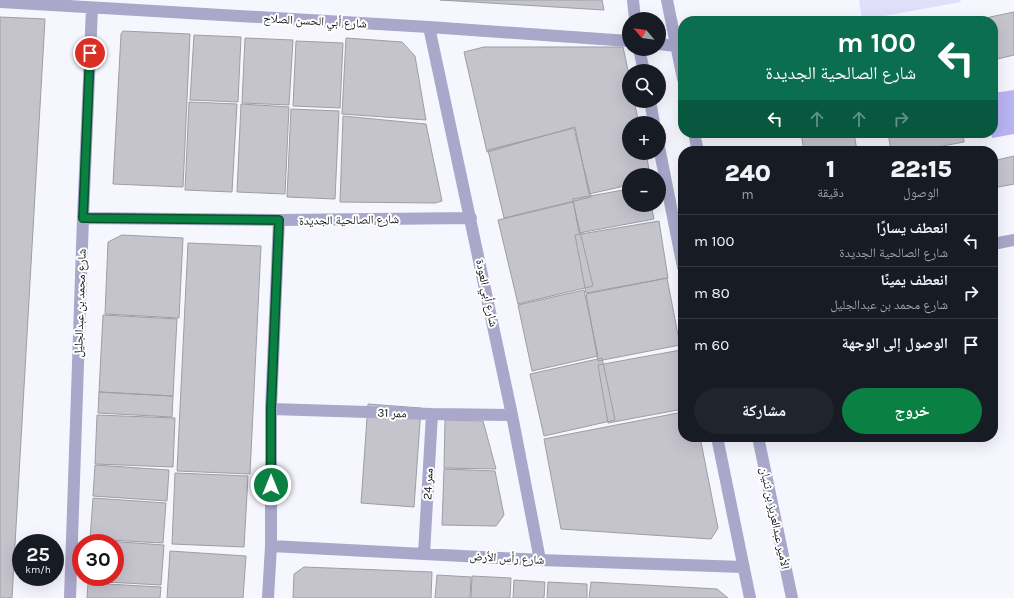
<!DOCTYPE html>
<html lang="ar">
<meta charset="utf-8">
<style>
:root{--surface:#171b24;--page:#20242c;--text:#f1f3f6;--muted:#9ea1a6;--line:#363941;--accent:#0b8043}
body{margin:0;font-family:Karla,"Noto Naskh Arabic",sans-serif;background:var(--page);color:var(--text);direction:rtl;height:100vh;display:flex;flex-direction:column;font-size:15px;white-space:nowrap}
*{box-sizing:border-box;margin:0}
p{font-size:13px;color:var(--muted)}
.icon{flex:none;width:22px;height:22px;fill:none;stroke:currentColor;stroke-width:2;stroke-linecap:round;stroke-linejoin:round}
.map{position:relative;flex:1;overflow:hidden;direction:ltr}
.panel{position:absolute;left:678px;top:146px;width:320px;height:296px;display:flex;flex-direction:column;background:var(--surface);border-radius:16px;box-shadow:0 4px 16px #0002;direction:rtl}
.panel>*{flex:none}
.hud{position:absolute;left:678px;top:16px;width:320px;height:122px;border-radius:16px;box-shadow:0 4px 16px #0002;direction:rtl;background:#0b6e4f;color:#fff;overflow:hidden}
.needle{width:26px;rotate:298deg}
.controls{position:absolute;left:622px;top:12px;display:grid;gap:8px}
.controls a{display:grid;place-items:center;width:44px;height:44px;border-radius:50%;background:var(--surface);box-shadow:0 4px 16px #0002;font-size:20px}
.speed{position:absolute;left:12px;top:534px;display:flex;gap:8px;font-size:20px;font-weight:700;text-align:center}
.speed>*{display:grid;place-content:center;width:52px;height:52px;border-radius:50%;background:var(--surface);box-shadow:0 4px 16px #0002;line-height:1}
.speed small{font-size:10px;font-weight:400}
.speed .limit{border:6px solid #d22;background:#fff;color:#111}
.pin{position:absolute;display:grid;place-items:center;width:34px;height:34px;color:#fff;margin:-17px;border:2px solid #fff;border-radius:50%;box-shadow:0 1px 4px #0007}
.me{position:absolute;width:44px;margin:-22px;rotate:0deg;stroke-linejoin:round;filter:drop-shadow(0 0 3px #0008)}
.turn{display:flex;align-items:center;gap:14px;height:84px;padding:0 16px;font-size:18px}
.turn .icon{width:52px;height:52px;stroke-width:2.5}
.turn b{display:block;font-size:28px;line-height:34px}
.lanes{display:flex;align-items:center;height:38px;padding:0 16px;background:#0003;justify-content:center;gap:20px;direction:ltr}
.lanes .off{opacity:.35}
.eta{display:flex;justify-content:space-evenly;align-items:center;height:68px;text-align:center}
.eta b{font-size:24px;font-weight:800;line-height:28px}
.button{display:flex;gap:8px;margin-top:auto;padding:8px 16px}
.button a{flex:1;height:46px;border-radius:24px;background:var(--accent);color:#fff;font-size:16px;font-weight:800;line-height:46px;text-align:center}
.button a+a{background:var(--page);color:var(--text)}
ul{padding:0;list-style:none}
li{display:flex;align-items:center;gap:12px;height:52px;padding:0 16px;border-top:1px solid var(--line)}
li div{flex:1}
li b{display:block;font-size:15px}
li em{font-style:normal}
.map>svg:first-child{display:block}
</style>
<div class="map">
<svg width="1014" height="598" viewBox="0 0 1014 598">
<rect width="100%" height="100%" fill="#f6f6ff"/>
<path fill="#e1e0fb" d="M859 0H960L961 2 862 20Z"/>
<path fill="#b8b4f3" d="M1014 90V134L992 138 991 133H993V93Z"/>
<path fill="#c5c4cd" stroke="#9d9da5" d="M440 0H602L604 10Z
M1014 12V55L993 60V21H971Z
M0 17 45 19 12 598H0Z
M123 31 190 34 183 187 113 184 121 34Z
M194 35 241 37 238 102 190 100Z
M245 38 293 40 289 105 242 103Z
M346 38 402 42 415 56 426 120 342 114Z
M296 41 343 43 340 108 293 106Z
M484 47H623L629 75V101H634L639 123H629V153H646L650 175H629V185L589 194 575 127 487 152 464 52Z
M189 102 237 104 232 192 185 190Z
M241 104 289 107 285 194 237 192Z
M291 109 339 111 335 199 287 197Z
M343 116 426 124 442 201 435 203 340 202Z
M574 128 591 197 504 218 488 150Z
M801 133H854L857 151H804Z
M888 133H963L964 142 916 151H891Z
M1014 156V184L993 188V161Z
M629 189V205H651L654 219 579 233 573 199Z
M573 202 593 286 518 304 498 220Z
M659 221 668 278 586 293 575 235Z
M122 235 183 238 179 318 105 314 108 242Z
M188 243 261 246 250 474 177 471Z
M667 278 680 345 598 361 586 294Z
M584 290 598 356 532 371 518 305Z
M103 315 177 319 173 396 99 392Z
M681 350 683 359V409L608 423 598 365Z
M602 358 615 420 544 436 530 374Z
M99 392 173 396 172 417 98 413Z
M368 404 421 408 414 507 361 503Z
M683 412V437H700L718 528 711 539 561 529 544 439Z
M97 415 175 418 173 467 95 464Z
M445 420 483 421 496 469 444 468Z
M95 465 169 470 167 501 93 496Z
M444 469 495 471 504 515 496 526 442 525Z
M175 473 248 476 244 547 172 544Z
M93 498 166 503 163 543 90 539Z
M91 540 164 545 161 585 88 581 89 577H115V543H91Z
M170 551 246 556 243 598H167Z
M304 567 432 572 431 598H293L294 574Z
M437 575 471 577 470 598H435Z
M472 576 511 578 510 598H471Z
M514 580 545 582 544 598H513Z
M548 582 587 584V598H547Z
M591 582 717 589 728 598H589Z
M88 583 161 587 160 598H87Z"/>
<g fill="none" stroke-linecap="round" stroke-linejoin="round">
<path stroke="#a9a7ca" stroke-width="12" d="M633 0 635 19
M667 0 683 79
M0 2 429 27 629 41
M429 27 512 415 540 560
M659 44 676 46
M639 49 644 71
M650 101 654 123
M694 133 698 151
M659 147 683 267
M83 218 279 220 471 218
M993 244 1014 240
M271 409 432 414 512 415
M717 437 750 598
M758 437 792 598
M271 546 540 560 743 567
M424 554 432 414
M70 598 83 218 92 8
M268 598 271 546V409L279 220"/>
</g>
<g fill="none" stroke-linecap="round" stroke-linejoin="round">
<g stroke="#07532c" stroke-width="10">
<path id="route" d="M90 53 83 218 279 220 271 409V485"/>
</g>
<use href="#route" stroke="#0b8043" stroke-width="7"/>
</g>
<g text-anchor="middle" stroke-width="4" stroke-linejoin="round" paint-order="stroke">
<g font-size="12" fill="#141417" stroke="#fff">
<text transform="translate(315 21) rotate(3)" y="4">شارع أبي الحسن الصلاح</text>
<text transform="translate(349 220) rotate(-1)" y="4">شارع الصالحية الجديدة</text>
<text transform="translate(487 293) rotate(78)" y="4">شارع أبي العودة</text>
<text transform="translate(80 303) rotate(-88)" y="4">شارع محمد بن عبدالجليل</text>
<text transform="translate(392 413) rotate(2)" y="4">ممر 31</text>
<text transform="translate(428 484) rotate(-87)" y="4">ممر 24</text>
<text transform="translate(775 518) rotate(78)" y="4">الأمير عبدالعزيز بن ثنيان</text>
<text transform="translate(507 558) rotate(3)" y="4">شارع رأس الأرض</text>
</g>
</g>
</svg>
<div class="controls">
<a><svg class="needle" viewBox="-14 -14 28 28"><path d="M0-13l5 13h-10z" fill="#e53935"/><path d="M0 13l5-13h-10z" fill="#9ea1a6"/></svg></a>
<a><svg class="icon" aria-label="search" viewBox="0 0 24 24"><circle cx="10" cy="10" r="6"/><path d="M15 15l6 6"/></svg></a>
<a>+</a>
<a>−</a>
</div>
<div class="speed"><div>25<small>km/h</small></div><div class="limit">30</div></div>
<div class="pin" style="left:90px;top:53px;background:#d93025"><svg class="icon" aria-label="arrive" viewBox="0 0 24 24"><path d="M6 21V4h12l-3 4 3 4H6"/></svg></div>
<svg class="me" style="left:271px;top:485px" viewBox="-20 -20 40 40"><circle r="17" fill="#0b8043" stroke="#fff" stroke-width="3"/><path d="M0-11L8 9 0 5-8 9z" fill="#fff"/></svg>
<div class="hud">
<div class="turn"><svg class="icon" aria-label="left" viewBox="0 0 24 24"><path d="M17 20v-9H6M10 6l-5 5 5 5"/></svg><div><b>100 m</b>شارع الصالحية الجديدة</div></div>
<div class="lanes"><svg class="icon" aria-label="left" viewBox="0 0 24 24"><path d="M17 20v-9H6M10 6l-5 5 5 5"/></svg><svg class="icon off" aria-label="ahead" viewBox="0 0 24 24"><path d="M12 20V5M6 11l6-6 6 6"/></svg><svg class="icon off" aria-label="ahead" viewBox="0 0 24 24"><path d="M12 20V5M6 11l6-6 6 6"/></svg><svg class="icon off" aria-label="right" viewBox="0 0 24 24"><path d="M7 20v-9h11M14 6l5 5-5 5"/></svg></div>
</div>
<section class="panel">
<div class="eta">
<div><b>22:15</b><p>الوصول</p></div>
<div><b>1</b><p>دقيقة</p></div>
<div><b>240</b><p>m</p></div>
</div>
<ul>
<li><svg class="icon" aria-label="left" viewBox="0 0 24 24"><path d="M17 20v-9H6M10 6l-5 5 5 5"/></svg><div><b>انعطف يسارًا</b><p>شارع الصالحية الجديدة</p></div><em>100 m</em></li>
<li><svg class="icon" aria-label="right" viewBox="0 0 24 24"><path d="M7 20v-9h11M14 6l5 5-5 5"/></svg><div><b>انعطف يمينًا</b><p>شارع محمد بن عبدالجليل</p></div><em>80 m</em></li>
<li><svg class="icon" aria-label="arrive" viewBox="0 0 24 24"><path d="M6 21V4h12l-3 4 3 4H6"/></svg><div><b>الوصول إلى الوجهة</b></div><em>60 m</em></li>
</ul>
<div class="button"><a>خروج</a><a>مشاركة</a></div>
</section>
</div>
